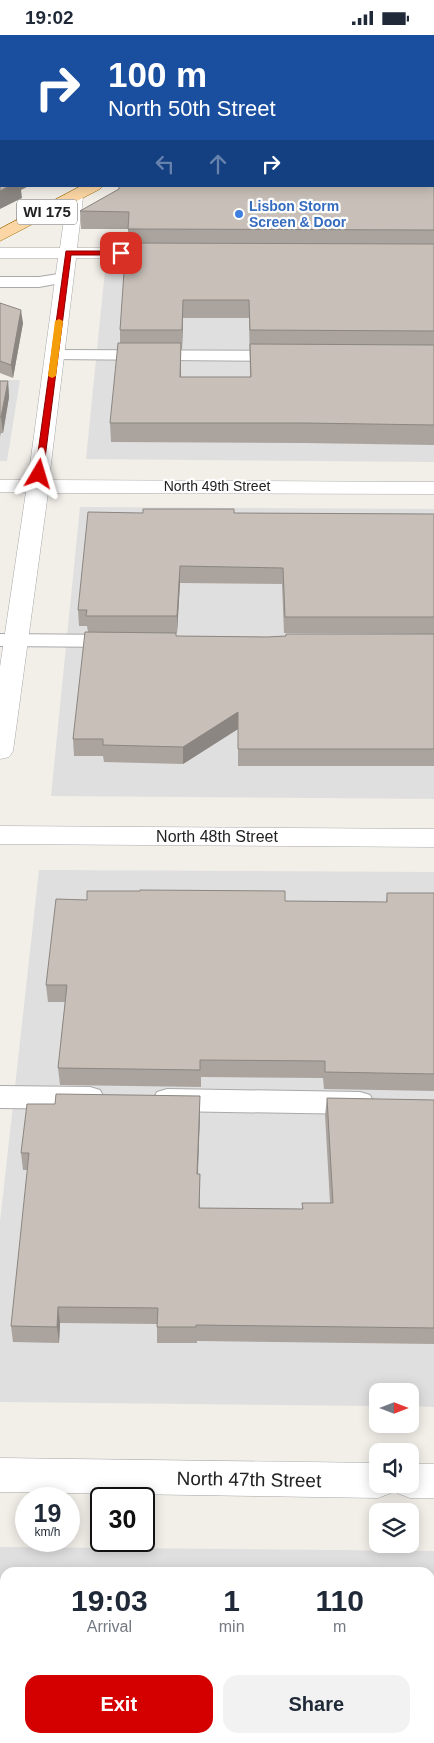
<!DOCTYPE html>
<style>
:root{--surface:#fff;--page:#f2f2f3;--text:#1f2937;--muted:#747a83;--accent:#d40000}
body{margin:0;font-family:Helvetica,sans-serif;background:var(--page);color:var(--text);height:100vh;display:flex;flex-direction:column;font-size:19px;white-space:nowrap}
*{box-sizing:border-box;margin:0}
p{font-size:16px;color:var(--muted)}
.icon{flex:none;width:28px;height:28px;fill:none;stroke:currentColor;stroke-width:2;stroke-linecap:round;stroke-linejoin:round}
.map{position:relative;flex:1;overflow:hidden}
.details{position:absolute;left:0px;top:1532px;width:435px;height:176px;display:flex;flex-direction:column;background:var(--surface);border-radius:15px 15px 0 0;box-shadow:0 2px 12px #0003}
.details>*{flex:none}
.hud{position:absolute;left:0px;top:0px;width:435px;height:152px;box-shadow:0 2px 12px #0003;background:#1a4fa0;color:#fff;overflow:hidden}
.needle{width:32px;rotate:90deg}
.buttons{position:absolute;left:369px;top:1348px;display:grid;gap:10px}
.buttons a{display:grid;place-items:center;width:50px;height:50px;border-radius:10px;background:var(--surface);box-shadow:0 2px 12px #0003;font-size:25px}
.speed{position:absolute;left:15px;top:1452px;display:flex;gap:10px;font-size:25px;font-weight:700;text-align:center}
.speed>*{display:grid;place-content:center;width:65px;height:65px;border-radius:50%;background:var(--surface);box-shadow:0 2px 12px #0003;line-height:1}
.speed small{font-size:12px;font-weight:400}
.speed .limit{border:2px solid #111;border-radius:8px;background:#fff;color:#111}
.pin{position:absolute;display:grid;place-items:center;width:42px;height:42px;color:#fff;margin:-21px;border-radius:10px;box-shadow:0 2px 8px #0006}
.me{position:absolute;width:55px;margin:-28px;rotate:7deg;stroke-linejoin:round;filter:drop-shadow(0 0 4px #0008)}
.turn{display:flex;align-items:center;gap:18px;height:105px;padding:0 25px;font-size:22px}
.turn .icon{width:65px;height:65px;stroke-width:2.5}
.turn b{display:block;font-size:35px;line-height:42px}
.lanes{display:flex;align-items:center;height:48px;padding:0 25px;background:#0003;justify-content:center;gap:25px;direction:ltr}
.lanes .off{opacity:.35}
.eta{display:flex;justify-content:space-evenly;align-items:center;height:85px;text-align:center}
.eta b{font-size:30px;font-weight:700;line-height:35px}
.primary-button{display:flex;gap:10px;margin-top:auto;padding:10px 25px}
.primary-button a{flex:1;height:58px;border-radius:15px;background:var(--accent);color:#fff;font-size:20px;font-weight:700;line-height:58px;text-align:center}
.primary-button a+a{background:var(--page);color:var(--text)}
.status{display:flex;justify-content:space-between;align-items:center;height:35px;padding:0 25px;background:var(--surface);direction:ltr}
.status svg{height:14px;fill:currentColor}
.map>svg:first-child{display:block}
</style>
<div class="status"><b>19:02</b><svg viewBox="0 0 49 12"><path d="M0 12V9h3v3zM5 12V6h3v6zM10 12V3h3v9zM15 12V0h3v12zM26 1h20v11H26zM47 4h2v5h-2z"/></svg></div>
<div class="map">
<svg width="434" height="1708" viewBox="0 0 434 1708">
<rect width="100%" height="100%" fill="#f2efe9"/>
<path fill="#e0dfdf" fill-rule="evenodd" d="M111 233 434 234V427L86 424 105 235Z
M0 345H20L7 426H0Z
M80 472 434 474V764L51 761Z
M39 835 434 837V1372L410 1371V1356H378L377 1371 0 1367V1187Z
M0 1512 434 1516V1708H0ZM5 1538H430V1704H5Z"/>
<g fill="none" stroke-linecap="round" stroke-linejoin="round">
<g stroke="#a9a9a9" stroke-width="2">
<path id="service" d="M65 238 71 240 73 243 71 246 39 252H0V242H39Z
M55 315 285 316 291 317 294 321 291 325 285 326 49 324 46 320 49 316Z
M0 599 117 600 125 601 128 606 125 611 117 612 0 611Z
M0 1051 90 1052 100 1055 104 1063 100 1071 90 1074 0 1073Z
M167 1054 360 1057 370 1060 374 1068 370 1076 360 1079 167 1076 157 1073 153 1065 157 1057Z"/>
</g>
<g stroke="#a9a9a9" stroke-width="1">
<path id="minor" d="M94 0H108V1H94Z
M75 157 81 158 83 162 77 213H163L169 214 172 218 169 222 163 223H76L49 445 434 447V459L48 458 13 716 9 722 0 724V632L26 457H0V445H28L58 223H0V213H60L67 162 69 158Z
M0 791 434 794V812L0 809Z
M0 1423 378 1428V1449H410V1429H434V1463H410L397 1458 394 1452 391 1458 378 1463 0 1457Z"/>
</g>
<g stroke="#a9a9a9" stroke-width="1">
<path id="tertiary" d="M0 47H1V55H0Z"/>
</g>
<g stroke="#a06b00" stroke-width="1">
<path id="primary" d="M81 151H102L100 154 0 206V194Z"/>
</g>
<use href="#service" fill="#fff" fill-rule="evenodd"/>
<use href="#minor" fill="#fff" fill-rule="evenodd"/>
<use href="#tertiary" fill="#fff" fill-rule="evenodd"/>
<use href="#primary" fill="#fcd6a4" fill-rule="evenodd"/>
</g>
<path fill="#aba49e" fill-rule="evenodd" d="M0 0H53V1H1V35H0Z
M141 0H314L311 1H141Z
M434 117V410L302 408 111 407 110 388 120 308V295L128 208V194H81L80 176 119 154ZM183 283H249L250 342H181V314H182Z
M0 268 23 288 13 343 0 338Z
M0 346H8L9 362 3 398H1L0 402Z
M234 478 434 479V599L284 598 282 549 180 548 177 598H176V601L267 602 434 599V731H238V694L183 729 104 727 103 721H74L73 704 88 597 87 591H79L78 575Z
M387 858H434V1056L324 1054 323 1043 201 1042V1052L60 1050 58 1033 65 967H48L46 950 285 866 386 867Z
M327 1063 434 1065V1309L197 1306V1308H157V1289L60 1288 59 1308 13 1307 11 1291 28 1135H23L21 1118 200 1078 198 1139H200V1173L302 1174V1168H330L325 1080Z"/>
<path fill="#8b8681" d="M283 0H314L311 1H280Z
M9 151H29L21 155 22 163 0 174V156Z
M183 265V283L182 314V295Z
M21 275 23 288 13 343 11 330Z
M181 308V327L180 361V342Z
M8 346 9 362 3 398 1 382Z
M180 531V548L177 598V581Z
M238 677V694L183 729V712Z
M200 1061V1078L197 1156V1139Z
M58 1272 60 1288 59 1308 57 1292Z"/>
<path fill="#c7bfb8" stroke="#8b8681" d="M0 0H48V1H1V17H0Z
M182 0H283L280 1H185H186Z
M1 94V151H9L0 156V95Z
M434 117V195L128 194 129 177 80 176 119 154V151H434Z
M126 208 434 209V296L250 295 249 265H183L182 295H120Z
M0 268 21 275 11 330 0 326Z
M118 308H181L180 342H251L250 309 434 310V390L303 388H110Z
M0 346H8L1 382H0Z
M143 474H234V478L434 479V582H285L283 533 180 531 177 581H86L87 575H78L88 477 143 478Z
M85 597 176 598V601L267 602 286 601V599H434V714H238V677L183 712 103 710V704H73Z
M140 855 285 856V866L387 867V858H434V1039L325 1037V1026L200 1025V1035L58 1033 67 950H46L56 864 87 865V856H140Z
M56 1059 200 1061 197 1139H200L199 1173 303 1174 302 1168H333L327 1063 434 1065V1293L196 1290V1292H157L158 1273 58 1272 57 1292 11 1291 29 1118H21L27 1069H55Z
M430 1576H434V1708H0V1594H5V1704H430Z"/>
<path fill="#d40000" stroke="#8a0000" d="M66 216H121L125 218 121 220H71L43 439 39 442 35 439Z"/>
<path fill="#f59e0b" d="M59 284 63 286 56 341 52 343 48 341 55 286Z"/>
<circle fill="#3f7fe0" stroke="#fff" stroke-width="2" cx="239" cy="179" r="5"/>
<g text-anchor="middle" stroke-width="4.5" stroke-linejoin="round" paint-order="stroke">
<g font-size="14" font-weight="bold" fill="#366cbe" stroke="#fff" text-anchor="start">
<text x="249" y="176">Lisbon Storm<tspan x="249" dy="16">Screen &amp; Door</tspan></text>
</g>
<g font-size="14" fill="#222" stroke="#fff">
<text x="217" y="456">North 49th Street</text>
</g>
<rect fill="#fff" stroke="#646464" stroke-width="1" x="17" y="164.5" width="60" height="25" rx="4"/>
<g font-size="15" font-weight="bold" fill="#222">
<text x="47" y="182">WI 175</text>
</g>
<g font-size="16" fill="#222" stroke="#fff">
<text x="217" y="807">North 48th Street</text>
</g>
<g font-size="19" fill="#222" stroke="#fff">
<text transform="translate(249 1444) rotate(1)" y="7">North 47th Street</text>
</g>
</g>
</svg>
<div class="buttons">
<a><svg class="needle" viewBox="-14 -14 28 28"><path d="M0-13l5 13h-10z" fill="#e53935"/><path d="M0 13l5-13h-10z" fill="#747a83"/></svg></a>
<a><svg class="icon" aria-label="sound" viewBox="0 0 24 24"><path d="M4 9h4l5-4v14l-5-4H4zM17 9q2 3 0 6"/></svg></a>
<a><svg class="icon" aria-label="layers" viewBox="0 0 24 24"><path d="M12 4l9 5-9 5-9-5zM3 14l9 5 9-5"/></svg></a>
</div>
<div class="speed"><div>19<small>km/h</small></div><div class="limit">30</div></div>
<div class="pin" style="left:121px;top:218px;background:#d93025"><svg class="icon" aria-label="arrive" viewBox="0 0 24 24"><path d="M6 21V4h12l-3 4 3 4H6"/></svg></div>
<svg class="me" style="left:39px;top:439px" viewBox="-20 -20 40 40"><path d="M0-17L14 15 0 8-14 15z" fill="#d40000" stroke="#fff" stroke-width="4"/></svg>
<div class="hud">
<div class="turn"><svg class="icon" aria-label="right" viewBox="0 0 24 24"><path d="M7 20v-9h11M14 6l5 5-5 5"/></svg><div><b>100 m</b>North 50th Street</div></div>
<div class="lanes"><svg class="icon off" aria-label="left" viewBox="0 0 24 24"><path d="M17 20v-9H6M10 6l-5 5 5 5"/></svg><svg class="icon off" aria-label="ahead" viewBox="0 0 24 24"><path d="M12 20V5M6 11l6-6 6 6"/></svg><svg class="icon" aria-label="right" viewBox="0 0 24 24"><path d="M7 20v-9h11M14 6l5 5-5 5"/></svg></div>
</div>
<section class="details">
<div class="eta">
<div><b>19:03</b><p>Arrival</p></div>
<div><b>1</b><p>min</p></div>
<div><b>110</b><p>m</p></div>
</div>
<div class="primary-button"><a>Exit</a><a>Share</a></div>
</section>
</div>
